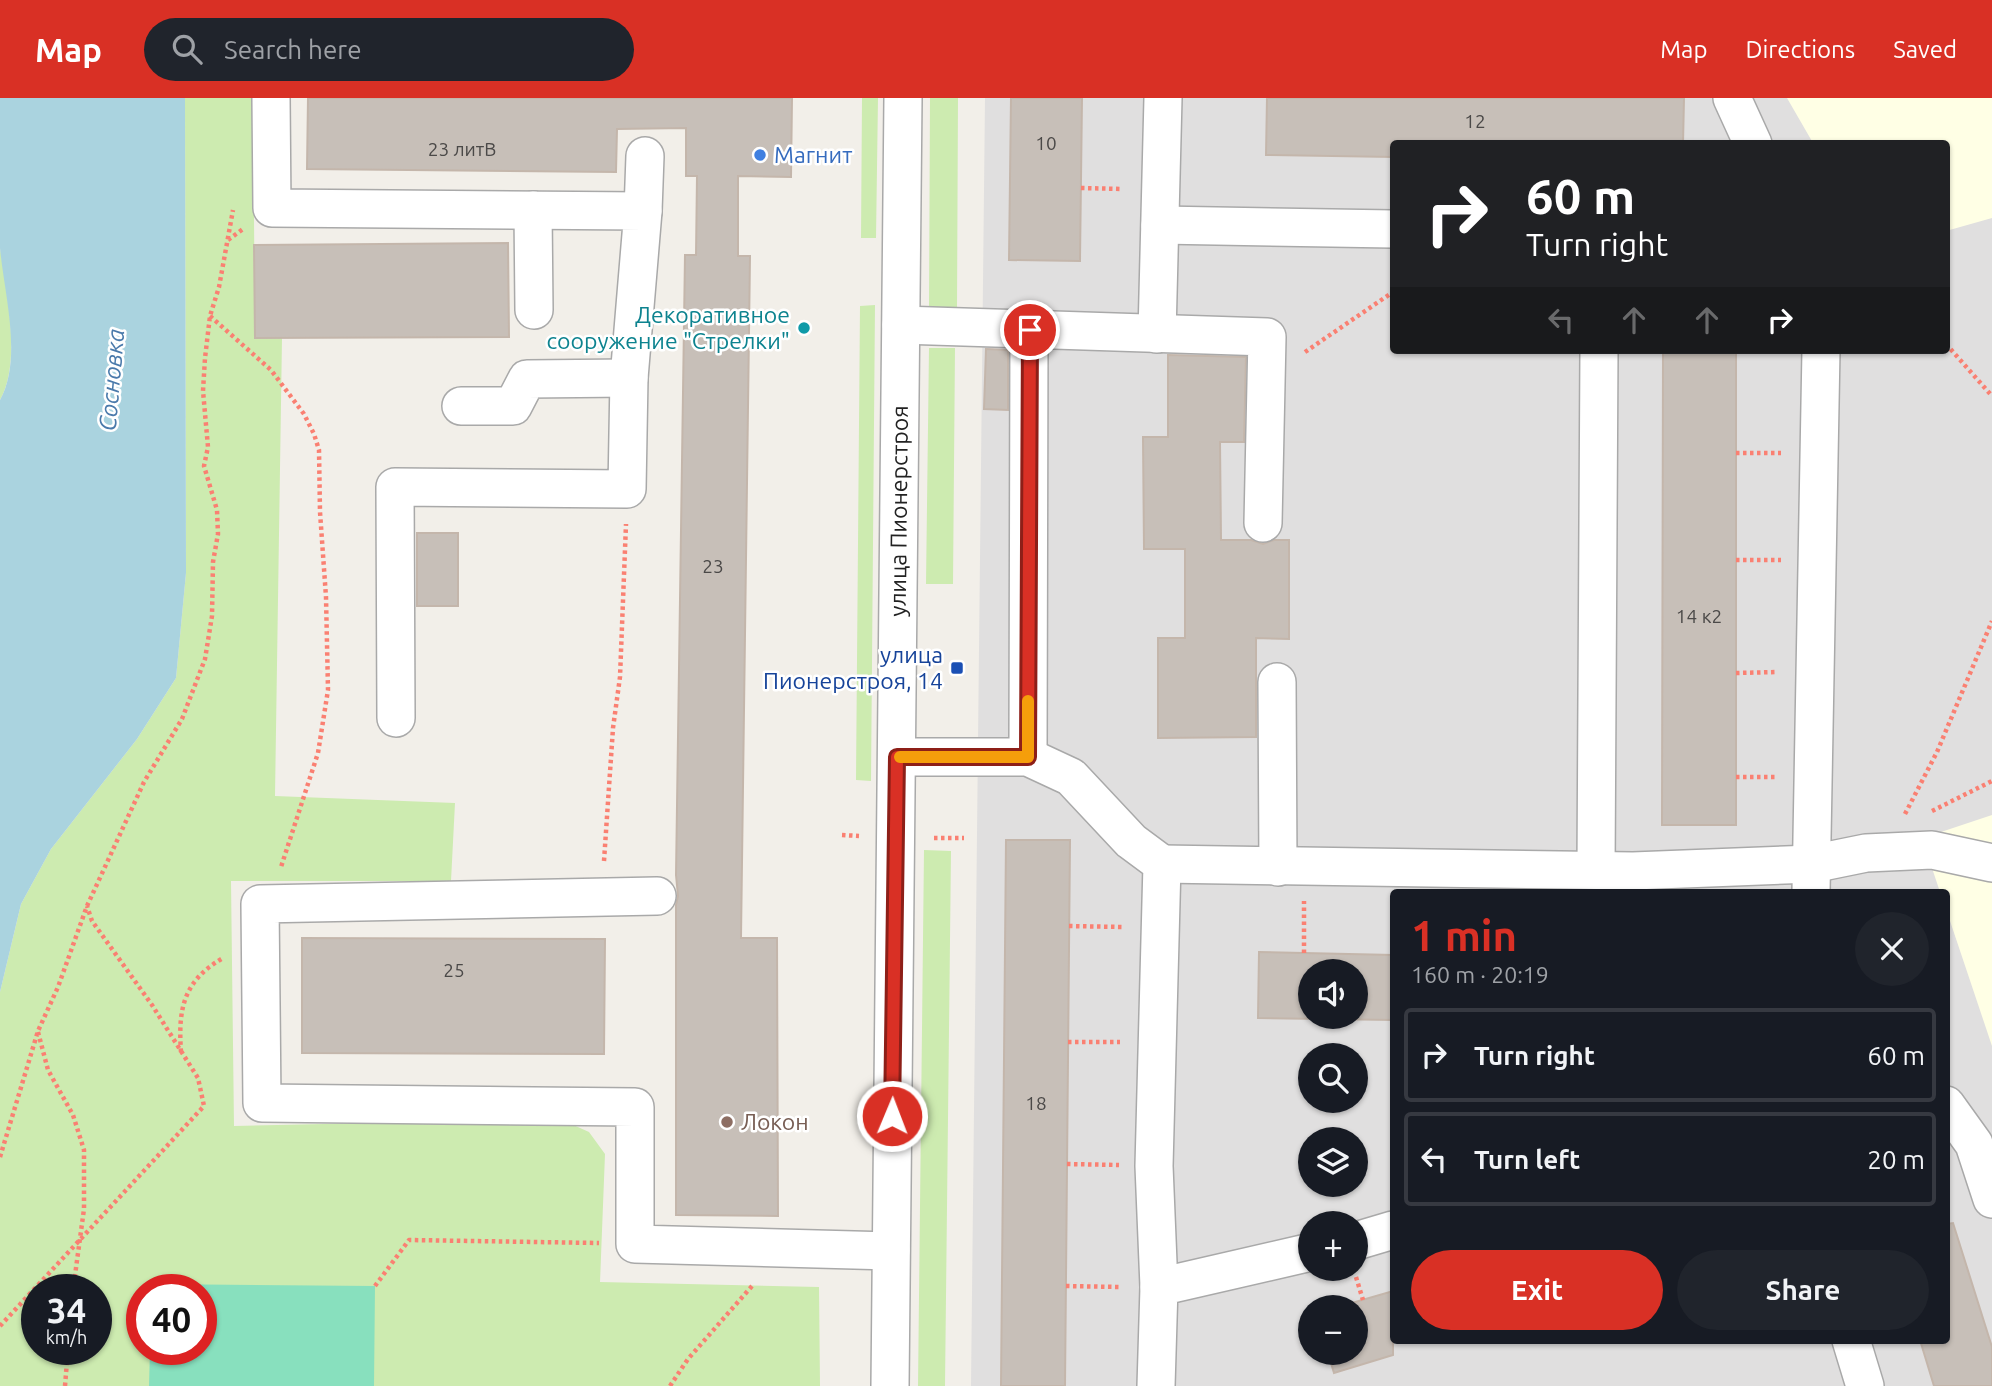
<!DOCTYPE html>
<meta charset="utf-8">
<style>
:root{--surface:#171b24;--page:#20242c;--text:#f1f3f6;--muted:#9ea1a6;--line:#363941;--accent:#d93025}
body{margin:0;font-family:Ubuntu,sans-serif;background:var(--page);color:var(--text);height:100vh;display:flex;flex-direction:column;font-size:26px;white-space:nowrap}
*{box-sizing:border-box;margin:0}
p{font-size:23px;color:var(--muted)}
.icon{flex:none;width:38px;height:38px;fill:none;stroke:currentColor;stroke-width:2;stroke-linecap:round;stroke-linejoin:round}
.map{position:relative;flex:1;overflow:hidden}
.panel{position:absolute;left:1390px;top:791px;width:560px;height:455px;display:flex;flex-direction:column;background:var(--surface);border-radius:7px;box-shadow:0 2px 5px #0004}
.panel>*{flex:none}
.top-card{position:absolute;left:1390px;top:42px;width:560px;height:214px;border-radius:7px;box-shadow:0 2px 5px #0004;background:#202124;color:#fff;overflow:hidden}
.controls{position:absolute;left:1298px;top:861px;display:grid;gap:14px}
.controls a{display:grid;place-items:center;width:70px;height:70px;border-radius:50%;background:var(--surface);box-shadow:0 2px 5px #0004;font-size:35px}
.speed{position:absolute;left:21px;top:1176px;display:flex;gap:14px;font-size:35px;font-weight:700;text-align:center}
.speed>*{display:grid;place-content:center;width:91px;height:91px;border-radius:50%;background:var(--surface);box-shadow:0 2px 5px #0004;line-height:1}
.speed small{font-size:18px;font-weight:400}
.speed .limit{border:10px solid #d22;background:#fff;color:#111}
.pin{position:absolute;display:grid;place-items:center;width:60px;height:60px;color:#fff;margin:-30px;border:4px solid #fff;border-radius:50%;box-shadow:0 2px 7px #0007}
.me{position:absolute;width:77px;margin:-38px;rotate:1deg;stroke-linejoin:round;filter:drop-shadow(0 0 5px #0008)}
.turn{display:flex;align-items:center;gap:24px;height:147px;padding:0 21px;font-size:32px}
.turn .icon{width:91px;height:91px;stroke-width:2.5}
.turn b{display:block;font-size:49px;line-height:60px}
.lanes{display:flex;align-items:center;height:66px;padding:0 21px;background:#0003;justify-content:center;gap:35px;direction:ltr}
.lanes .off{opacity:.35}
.round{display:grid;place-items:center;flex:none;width:74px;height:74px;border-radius:37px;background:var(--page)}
.headline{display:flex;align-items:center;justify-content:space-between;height:119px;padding:0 21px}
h1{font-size:42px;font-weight:600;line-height:52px;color:var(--accent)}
.cta{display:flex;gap:14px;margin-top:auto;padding:14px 21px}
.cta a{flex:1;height:80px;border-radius:42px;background:var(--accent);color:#fff;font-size:28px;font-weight:600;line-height:80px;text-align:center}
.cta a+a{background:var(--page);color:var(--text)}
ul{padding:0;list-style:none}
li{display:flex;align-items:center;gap:21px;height:94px;margin:0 14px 10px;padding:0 7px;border:4px solid var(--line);border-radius:7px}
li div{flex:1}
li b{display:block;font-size:26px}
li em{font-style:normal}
header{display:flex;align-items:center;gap:42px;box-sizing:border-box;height:98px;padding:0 35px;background:var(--accent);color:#fff}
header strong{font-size:33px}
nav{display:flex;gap:38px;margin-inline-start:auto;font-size:24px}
.search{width:490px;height:63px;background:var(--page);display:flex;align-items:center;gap:18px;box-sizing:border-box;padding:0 24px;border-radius:38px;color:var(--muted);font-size:26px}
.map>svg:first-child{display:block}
</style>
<header>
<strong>Map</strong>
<div class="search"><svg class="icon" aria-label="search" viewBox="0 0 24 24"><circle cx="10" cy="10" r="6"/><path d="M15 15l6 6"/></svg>Search here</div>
<nav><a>Map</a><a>Directions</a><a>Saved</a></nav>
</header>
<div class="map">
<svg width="1992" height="1288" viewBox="0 0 1992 1288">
<rect width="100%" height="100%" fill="#f2efe9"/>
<path fill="#e0dfdf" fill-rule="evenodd" d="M985 0H1992V1288H971ZM1393 46H1946V252H1393ZM1393 794H1946V1242H1393ZM1311 873H1356V919H1311ZM1311 957H1356V1003H1311ZM1311 1041H1356V1087H1311ZM1311 1125H1356V1171H1311ZM1311 1209H1356V1255H1311Z"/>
<path fill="#ffffe5" d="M1787 0H1992V120L1946 133V46L1813 45Z
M1992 717V948L1946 811V794H1940L1932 770V737Z"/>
<path fill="#cdebb0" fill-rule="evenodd" d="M185 0H253L255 240H282L275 698 455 705 451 783H231L234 1028 560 1021 589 1034 605 1056 600 1184 819 1189 820 1288H0V894L21 806 51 751 137 641 176 580 186 475ZM37 1192H96V1251H37ZM142 1192H201V1251H142Z
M862 0H878L876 140H861Z
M930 0H958L957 211H929Z
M0 149C6 192 22 263 0 302Z
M875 207 871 683 856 682 860 208Z
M929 250H955L953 486H926Z
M924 752 951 753 945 1288H918Z"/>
<path fill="#88e0be" d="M150 1186 375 1188 374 1288H149L150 1251H201V1192H150Z"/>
<path fill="#aad3df" d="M0 0H185L186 475 176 580 137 641 51 751 21 806 0 894V302C23 261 4 195 0 150 0 102 0 48 0 0Z"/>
<path fill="#c7bfb8" stroke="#c4b6ab" stroke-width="2" fill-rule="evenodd" d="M308 0H792L791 79 738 78V158H750L741 840H777L778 1118 676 1117V807L678 798 676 777 685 157H696L697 78H686V30L617 31 616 74 307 71Z
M1011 0H1082L1080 163 1009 162Z
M1267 0H1684L1683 46H1393V59L1266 57Z
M508 145 509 239 255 240 254 147Z
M986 251 1008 252V312L984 311Z
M1663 252H1736V727H1662Z
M1168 257 1246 259 1244 344H1220L1221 442H1251L1263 446 1274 442H1289V541L1256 540V639L1158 640V540H1185V451H1144L1143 339H1168Z
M417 435H458V508H417Z
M1006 742H1070L1065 1288H1001Z
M302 840 605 841 604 956 302 955Z
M1259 854 1393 857V922L1258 920ZM1311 873H1356V919H1311Z
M1953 1125 1992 1249V1288H1934L1920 1242H1946V1126Z
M1393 1193V1257L1334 1275 1328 1255H1356V1209H1338Z"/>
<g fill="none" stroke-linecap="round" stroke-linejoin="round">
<g stroke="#a9a9a9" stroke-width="40">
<g id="minor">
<path d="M271 0 272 110 643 113 629 280 627 391 395 389 396 620"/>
<path d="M1732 0 1753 46"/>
<path d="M533 112 534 212"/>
<path d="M643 113 645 58"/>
<path d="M1160 127 1393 131"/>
<path d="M901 227 1267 239 1263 425"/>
<path d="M1157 236 1163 0"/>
<path d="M461 308H513L527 281 629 280"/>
<path d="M1277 584 1278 769"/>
<path d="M897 659H1028L1071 679 1131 743 1162 766 1154 1068 1159 1189"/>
<path d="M1028 659 1029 232"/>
<path d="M1162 766 1633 773 1812 766 1866 755 1932 752 1992 765"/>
<path d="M1596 772 1599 252"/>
<path d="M1811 794 1821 252"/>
<path d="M657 798 260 806 262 1005 635 1009V1146L891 1153"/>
<path d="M1946 1007 1974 1046 1992 1101"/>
<path d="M1356 1143 1393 1132"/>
<path d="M1851 1242 1865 1288"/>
<path id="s1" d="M890 1288 903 0"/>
<path d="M1156 1288 1159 1189 1311 1154"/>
</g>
</g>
<path stroke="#fa8072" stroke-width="4.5" stroke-dasharray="3.5 3.5" stroke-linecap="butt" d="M1081 90 1122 91
M228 142 243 131
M210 218 271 272 304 316 314 336 319 352 320 414 326 499 328 592 318 655 281 769
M1946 246 1992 298
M1305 254 1393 194
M1736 355H1781
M1736 462H1781
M1736 575 1777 574
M1736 679H1777
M1932 713 1992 683
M1905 716 1937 654 1992 523
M842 737 859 738
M934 740H964
M604 763 613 630 620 579 626 426
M1069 828 1124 829
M1304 855V803
M38 934 48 972 73 1017 84 1052V1111L73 1192
M1068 944H1120
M181 954C178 911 183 883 223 860
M0 1059 38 933 58 889 87 808 144 684 182 621 205 561 212 518 213 464 218 436 217 412 204 368 208 349 203 293 205 260 210 218 219 189 233 112
M1067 1066 1119 1067
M1356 1179 1363 1202
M375 1188 409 1142 599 1145
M1066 1188 1121 1189
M0 1228 204 1008 198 980 152 907 92 823 87 808
M65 1288 68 1251
M670 1288 688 1261 752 1188"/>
<use href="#minor" stroke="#fff" stroke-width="37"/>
</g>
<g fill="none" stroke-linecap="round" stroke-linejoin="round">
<g stroke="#8d1f18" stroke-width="18">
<path id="route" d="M892 1018 897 659H1028L1030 232"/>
</g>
<use href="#route" stroke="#d93025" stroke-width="12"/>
<path stroke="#f59e0b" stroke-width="12" d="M900 659H1028V603"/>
</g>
<circle fill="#3f7fe0" stroke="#fff" stroke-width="2.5" cx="760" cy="57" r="7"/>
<circle fill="#0f9aa8" stroke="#fff" stroke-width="2.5" cx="804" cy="230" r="7"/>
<rect fill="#1a4fb4" stroke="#fff" stroke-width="2.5" x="950" y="563" width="14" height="14" rx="3.5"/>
<circle fill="#8d6e63" stroke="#fff" stroke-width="2.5" cx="727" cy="1024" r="7"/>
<g text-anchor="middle" stroke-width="5" stroke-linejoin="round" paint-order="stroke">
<g font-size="19" fill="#4b4948">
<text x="1475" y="30">12</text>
<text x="1046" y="52">10</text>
<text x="462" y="58">23 литВ</text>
<text x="713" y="475">23</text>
<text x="1699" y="525">14 к2</text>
<text x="454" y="879">25</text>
<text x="1036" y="1012">18</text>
</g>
<g font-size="23" fill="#366cbe" stroke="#fff" text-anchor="start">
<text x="774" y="65">Магнит</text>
</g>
<g font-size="23" fill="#0d838f" stroke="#fff" text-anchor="end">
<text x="790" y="225">Декоративное<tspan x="790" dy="26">сооружение "Стрелки"</tspan></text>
</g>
<g font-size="23" fill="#222" stroke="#fff">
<text dy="8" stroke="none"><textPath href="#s1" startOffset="875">улица Пионерстроя</textPath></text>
</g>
<g font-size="23" fill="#164399" stroke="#fff" text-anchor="end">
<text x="943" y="565">улица<tspan x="943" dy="26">Пионерстроя, 14</tspan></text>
</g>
<g font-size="23" fill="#785e54" stroke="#fff" text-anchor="start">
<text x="741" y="1032">Локон</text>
</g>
<g font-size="24" font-style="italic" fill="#4a7aab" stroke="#fff">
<text transform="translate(112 282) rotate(-85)" y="8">Сосновка</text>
</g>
</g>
</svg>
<div class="controls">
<a><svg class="icon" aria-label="sound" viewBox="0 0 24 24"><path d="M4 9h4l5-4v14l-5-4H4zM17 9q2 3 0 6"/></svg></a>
<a><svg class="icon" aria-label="search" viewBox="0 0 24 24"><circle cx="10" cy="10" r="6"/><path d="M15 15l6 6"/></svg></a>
<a><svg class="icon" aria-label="layers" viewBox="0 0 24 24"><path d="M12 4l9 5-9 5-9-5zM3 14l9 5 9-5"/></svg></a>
<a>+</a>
<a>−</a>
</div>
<div class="speed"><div>34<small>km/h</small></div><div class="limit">40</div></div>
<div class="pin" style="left:1030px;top:232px;background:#d93025"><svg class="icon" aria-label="arrive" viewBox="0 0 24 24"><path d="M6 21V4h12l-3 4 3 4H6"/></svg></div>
<svg class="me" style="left:892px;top:1018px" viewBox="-20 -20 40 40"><circle r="17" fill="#d93025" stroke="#fff" stroke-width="3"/><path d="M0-11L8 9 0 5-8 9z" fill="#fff"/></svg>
<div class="top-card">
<div class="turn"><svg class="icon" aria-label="right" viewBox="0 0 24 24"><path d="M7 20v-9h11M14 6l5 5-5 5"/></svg><div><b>60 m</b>Turn right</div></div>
<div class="lanes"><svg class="icon off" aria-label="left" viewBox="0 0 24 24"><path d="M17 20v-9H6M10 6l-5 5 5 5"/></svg><svg class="icon off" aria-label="ahead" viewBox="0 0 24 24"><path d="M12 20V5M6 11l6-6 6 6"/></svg><svg class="icon off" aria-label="ahead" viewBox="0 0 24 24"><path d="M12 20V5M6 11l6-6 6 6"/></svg><svg class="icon" aria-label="right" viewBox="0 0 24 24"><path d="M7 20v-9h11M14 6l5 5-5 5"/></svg></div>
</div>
<section class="panel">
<div class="headline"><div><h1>1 min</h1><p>160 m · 20:19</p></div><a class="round"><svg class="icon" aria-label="close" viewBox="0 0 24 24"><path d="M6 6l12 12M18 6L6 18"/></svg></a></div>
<ul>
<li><svg class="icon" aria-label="right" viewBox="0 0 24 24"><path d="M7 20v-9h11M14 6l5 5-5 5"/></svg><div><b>Turn right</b></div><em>60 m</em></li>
<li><svg class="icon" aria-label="left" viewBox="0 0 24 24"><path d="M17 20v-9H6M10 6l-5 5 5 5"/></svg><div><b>Turn left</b></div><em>20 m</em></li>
</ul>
<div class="cta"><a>Exit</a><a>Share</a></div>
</section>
</div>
